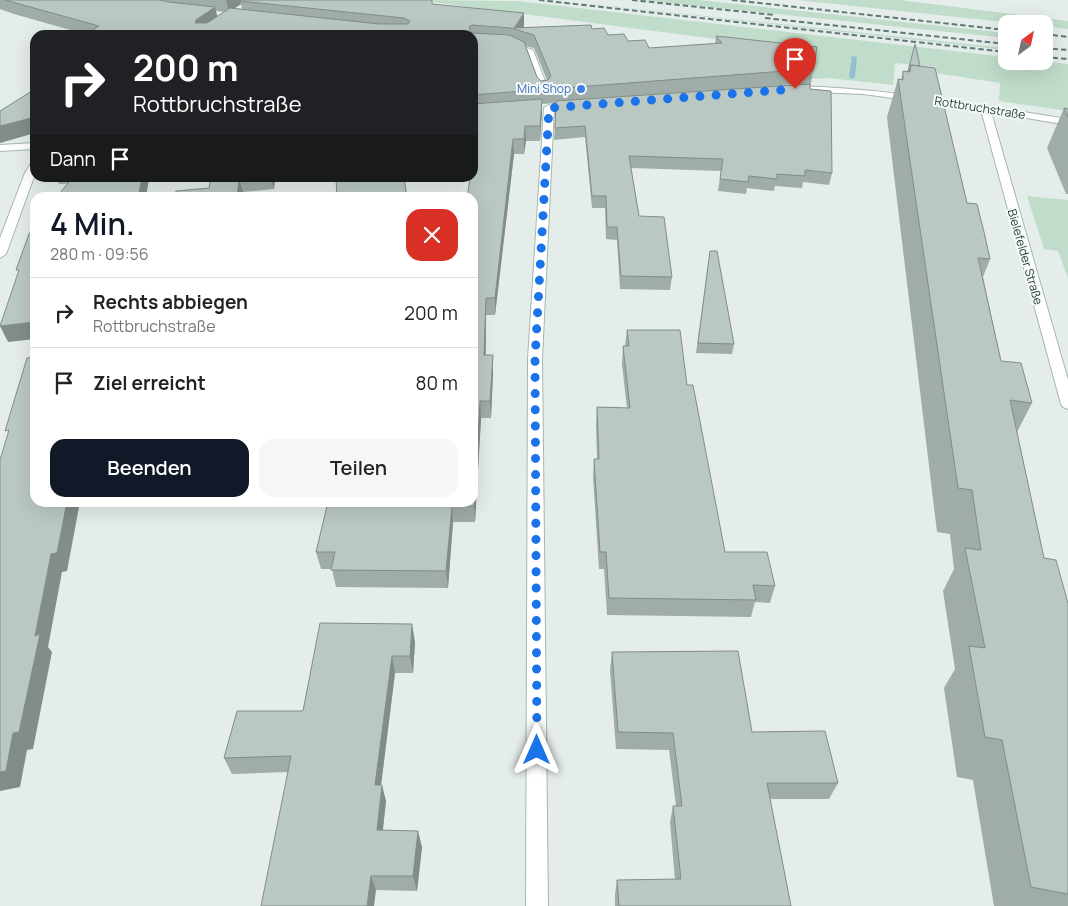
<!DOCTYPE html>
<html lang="de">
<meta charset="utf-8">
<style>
:root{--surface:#fff;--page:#f6f6f6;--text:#222;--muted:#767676;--line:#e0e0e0;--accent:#111827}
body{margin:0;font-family:Manrope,sans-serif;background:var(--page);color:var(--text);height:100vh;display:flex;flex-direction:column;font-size:19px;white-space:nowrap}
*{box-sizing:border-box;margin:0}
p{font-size:16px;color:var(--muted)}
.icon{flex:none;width:28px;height:28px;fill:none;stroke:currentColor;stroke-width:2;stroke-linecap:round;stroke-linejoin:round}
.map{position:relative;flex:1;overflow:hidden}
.side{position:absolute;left:30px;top:192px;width:448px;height:315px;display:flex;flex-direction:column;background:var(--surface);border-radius:15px;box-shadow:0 5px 20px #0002}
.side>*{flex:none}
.guide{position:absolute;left:30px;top:30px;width:448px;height:152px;border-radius:15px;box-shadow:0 5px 20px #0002;background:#202124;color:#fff;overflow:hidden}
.needle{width:32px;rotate:33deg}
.buttons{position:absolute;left:998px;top:15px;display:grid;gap:10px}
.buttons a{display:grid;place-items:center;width:55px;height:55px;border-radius:10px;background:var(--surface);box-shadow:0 5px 20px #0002;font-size:25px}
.pin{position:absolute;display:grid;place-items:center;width:42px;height:42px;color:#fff;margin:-51px -21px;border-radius:50% 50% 50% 0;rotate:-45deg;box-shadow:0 0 5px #0007}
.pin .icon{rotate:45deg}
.me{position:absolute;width:55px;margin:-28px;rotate:0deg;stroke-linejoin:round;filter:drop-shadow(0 0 4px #0008)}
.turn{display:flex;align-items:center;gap:18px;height:105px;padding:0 20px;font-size:22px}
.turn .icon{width:65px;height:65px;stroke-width:2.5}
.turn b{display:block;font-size:35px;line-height:42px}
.then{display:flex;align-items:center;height:48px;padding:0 20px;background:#0003;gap:10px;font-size:19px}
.round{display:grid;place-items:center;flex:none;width:52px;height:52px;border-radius:15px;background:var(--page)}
.overview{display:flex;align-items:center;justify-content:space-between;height:85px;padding:0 20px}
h1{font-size:30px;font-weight:600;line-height:38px;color:var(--accent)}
.cta{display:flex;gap:10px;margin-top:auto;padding:10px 20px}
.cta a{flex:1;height:58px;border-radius:15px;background:var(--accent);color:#fff;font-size:20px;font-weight:600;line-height:58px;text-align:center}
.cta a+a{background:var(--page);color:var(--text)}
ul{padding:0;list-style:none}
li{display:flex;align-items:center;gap:15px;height:70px;padding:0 20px;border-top:1px solid var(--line)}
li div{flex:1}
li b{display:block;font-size:19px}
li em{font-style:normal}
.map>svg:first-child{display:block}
</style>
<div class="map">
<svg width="1068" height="906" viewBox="0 0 1068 906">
<rect width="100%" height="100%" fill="#e5edea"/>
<path fill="#c0dcca" d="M417 0 517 1 1006 57V61H1042L1068 64V111L999 101 1000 83 935 73 936 67 895 63 893 85 828 78 811 79 815 52Z
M555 0 1006 48V50Z
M642 0H699L1006 33V38Z
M797 0H900L1068 21V29L1044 26V24H1022Z
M1027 196 1068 200V278L1058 251 1044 249Z"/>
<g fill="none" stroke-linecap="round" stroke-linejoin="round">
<path fill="#92bfcd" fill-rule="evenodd" d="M852 56 857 57 855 77 852 79 849 77Z"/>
<g stroke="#a8b5b1" stroke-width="2">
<path id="minor" d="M472 40 511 43 533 50 549 91 547 93H541L539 91 526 54 510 47 472 45Z
M794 86C887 88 977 105 1068 119V125L991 112 1068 380V409L1063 407 1061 404 981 110 863 94 791 91V87Z
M549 105 554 108 542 359 548 906H526L528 359 544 108Z
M35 143V149L0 151V145Z
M35 162V174L6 254 0 258V238L25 173 31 163Z"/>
</g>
<use href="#minor" fill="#fff" fill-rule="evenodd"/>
<path stroke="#607974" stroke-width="2" stroke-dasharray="5.5 3" stroke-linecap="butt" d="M539 0 1006 52
M632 0 774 15
M732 0 1006 30
M765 18 1006 44
M1044 34 1068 37
M1044 48 1068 50
M1044 57 1068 59"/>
</g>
<path fill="#a0aca8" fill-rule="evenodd" d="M0 0H432V4L524 26 523 28 592 29 649 48 715 44 716 36 813 71 810 89 832 173 829 185 803 182 802 188 775 186 774 191 747 188 746 194 718 191 721 171 631 168 639 216 672 277 670 290 620 289 617 240 606 239 605 208H592L585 137 554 140 556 103 542 104 540 141H526L524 154H514L495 315H486V355L493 372 491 418H481L475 522H453L448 588 336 587 332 569H321L316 552 328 502H472L475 151V138H472V35H88L14 14 0 9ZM241 4 242 9 234 8 237 7ZM216 11 224 12 217 16ZM526 46 534 48 547 80 541 81 537 77ZM795 84H798L758 87Z
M920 66 967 203 990 259 983 277 1001 361 1032 403 1017 432 1044 558 1068 603V906H994L973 780 957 777 944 688 955 669 943 591 954 569 950 534 937 532 887 117 898 79 901 80 903 71H908Z
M1064 108 1068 109V194H1066L1047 148Z
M57 178H149L59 184Z
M211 178H275L274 189 243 192 209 188Z
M710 251 734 344 732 354 696 353Z
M627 330 687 385 725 552 775 586 770 603 755 602 751 617 607 615 604 569H599L593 477 594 459H597L596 425 597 407 627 408 622 364 623 346H625Z
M415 642 413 673H395L381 785 386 801 383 830 422 847 417 891 376 890 288 772 232 774 224 758 303 711Z
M612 652 752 732 838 783 829 799H770L791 906H615V894L617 880H675L670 822 673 806H676L669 750 616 749 610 670Z"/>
<path fill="#828c88" d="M226 0H247L240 1 241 4 229 12Z
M215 7 218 20 199 33 195 23 196 20Z
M524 13V26L521 31 514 29Z
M542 99V113L540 141V126Z
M35 117V133L0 143V126Z
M525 126 526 141 524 154V139Z
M513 139 514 154 495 315V298Z
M142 178H149L146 198H138Z
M239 178 243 192V198H237Z
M271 178H275L274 189Z
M486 298V315L485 372 484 355Z
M35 322V339L8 342 0 326Z
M493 355V372L491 418 490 401Z
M480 401 481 418 475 522 474 506Z
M67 502H80L67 571 62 572 48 647 52 652 33 749 27 750 20 787 0 791V793V772L13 733 35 636 51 554Z
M452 506 453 522 448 588 446 571Z
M412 624 415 642 413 673 410 656Z
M392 656 395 673 379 801 375 785Z
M382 785 386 801 381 845 377 830Z
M418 831 422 847 417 891 413 876Z
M371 876 376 890 374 906H367Z"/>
<path fill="#bac8c3" stroke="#828c88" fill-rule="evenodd" d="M5 0H159L169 2 215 7 196 20 195 23H207L230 8 379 24H408L410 21 404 18 240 1 241 0H432V4L524 13 514 28 591 25 592 29 604 28 608 35 624 34 628 41 645 40 649 48 722 43 716 36 817 47 813 71 798 70 472 95V35H115L90 32 99 26ZM472 25 511 28 534 35 551 76 548 80 541 81 537 77 524 42 509 35 471 33 469 27Z
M915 44 920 66 911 65 909 72 908 71Z
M911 65 935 68 967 203 977 204 984 232 990 259 978 258 1001 361 1021 363 1032 403 1010 400 1044 558 1056 560 1068 603V894L1031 887 1002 740 985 737 969 646 985 648 965 548 981 550 972 490 958 488 898 79 903 80V71L910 72Z
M810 84V89L831 91 832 173 805 170V176L777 174V179L749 176 748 182 720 179 723 159 629 156 639 216 664 217 672 277 621 276 617 227H607L606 196H592L585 126 555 128 556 101Z
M35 89V117L0 126V111Z
M542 99 540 126H525L524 139H513L495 298H486L484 355H493L490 401H480L474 506H452L446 571 331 570 335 552H316L328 502H472V198H467L470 178H472V166L477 138H475L478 123H472V104Z
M1064 108 1068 109V117Z
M72 178H142L138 198H56Z
M211 178H239L237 198H174L176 191 209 188Z
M336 178H404L407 197 337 198Z
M35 225V322L0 326 19 270H16L29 234Z
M710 251H717L734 344 698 343Z
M627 330H680L687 385H693L725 552H767L775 586 753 585 756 600 609 598 606 552H600L594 459H599L597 407 630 408 623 346H629Z
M35 357V502H67L57 553 51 554 35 636 40 634 19 732 13 733 6 771 0 772V460L9 430 5 431 27 358Z
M320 623 412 624 410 656H392L375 785H382L377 830 418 831 413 876H371L367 906H261L291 756 224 758 237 711H303Z
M738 651 752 732 825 731 838 783H767L791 906H619L617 880 681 879 673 806H682L673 733 618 732 612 652Z"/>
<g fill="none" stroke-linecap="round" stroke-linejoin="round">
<path stroke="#1a73e8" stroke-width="9" stroke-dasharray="0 16.2" d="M537 750 535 359 549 108 795 89"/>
</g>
<circle fill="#3f7fe0" stroke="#f5faf8" stroke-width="2" cx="581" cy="89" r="5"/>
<g text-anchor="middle" stroke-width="4" stroke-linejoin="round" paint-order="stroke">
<g font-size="12" fill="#366cbe" stroke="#f5faf8" text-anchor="end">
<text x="571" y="93">Mini Shop</text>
</g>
<g font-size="12" fill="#253e39" stroke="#f5faf8">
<text transform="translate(980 108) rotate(9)" y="4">Rottbruchstraße</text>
<text transform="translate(1025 257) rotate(74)" y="4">Bielefelder Straße</text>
</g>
</g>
</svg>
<div class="buttons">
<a><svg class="needle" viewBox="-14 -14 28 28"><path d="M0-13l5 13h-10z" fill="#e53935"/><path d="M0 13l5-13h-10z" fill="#767676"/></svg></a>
</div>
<div class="pin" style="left:795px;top:89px;background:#d93025"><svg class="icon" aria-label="arrive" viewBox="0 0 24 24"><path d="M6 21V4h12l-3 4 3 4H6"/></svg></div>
<svg class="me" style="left:537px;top:750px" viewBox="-20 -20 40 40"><path d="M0-17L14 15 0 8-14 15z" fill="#1a73e8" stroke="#fff" stroke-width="4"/></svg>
<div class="guide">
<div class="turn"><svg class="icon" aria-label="right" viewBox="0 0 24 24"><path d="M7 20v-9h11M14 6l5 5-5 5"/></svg><div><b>200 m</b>Rottbruchstraße</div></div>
<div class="then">Dann<svg class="icon" aria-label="arrive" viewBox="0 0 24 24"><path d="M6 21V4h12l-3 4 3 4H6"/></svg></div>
</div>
<section class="side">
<div class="overview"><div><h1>4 Min.</h1><p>280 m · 09:56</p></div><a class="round" style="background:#d93025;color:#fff"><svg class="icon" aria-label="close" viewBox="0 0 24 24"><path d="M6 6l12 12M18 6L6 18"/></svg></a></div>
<ul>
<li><svg class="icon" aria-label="right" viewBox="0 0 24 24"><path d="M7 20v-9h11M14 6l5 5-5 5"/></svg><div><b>Rechts abbiegen</b><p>Rottbruchstraße</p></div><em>200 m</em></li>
<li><svg class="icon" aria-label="arrive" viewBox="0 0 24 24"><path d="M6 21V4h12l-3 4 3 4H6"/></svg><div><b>Ziel erreicht</b></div><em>80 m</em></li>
</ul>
<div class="cta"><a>Beenden</a><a>Teilen</a></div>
</section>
</div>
